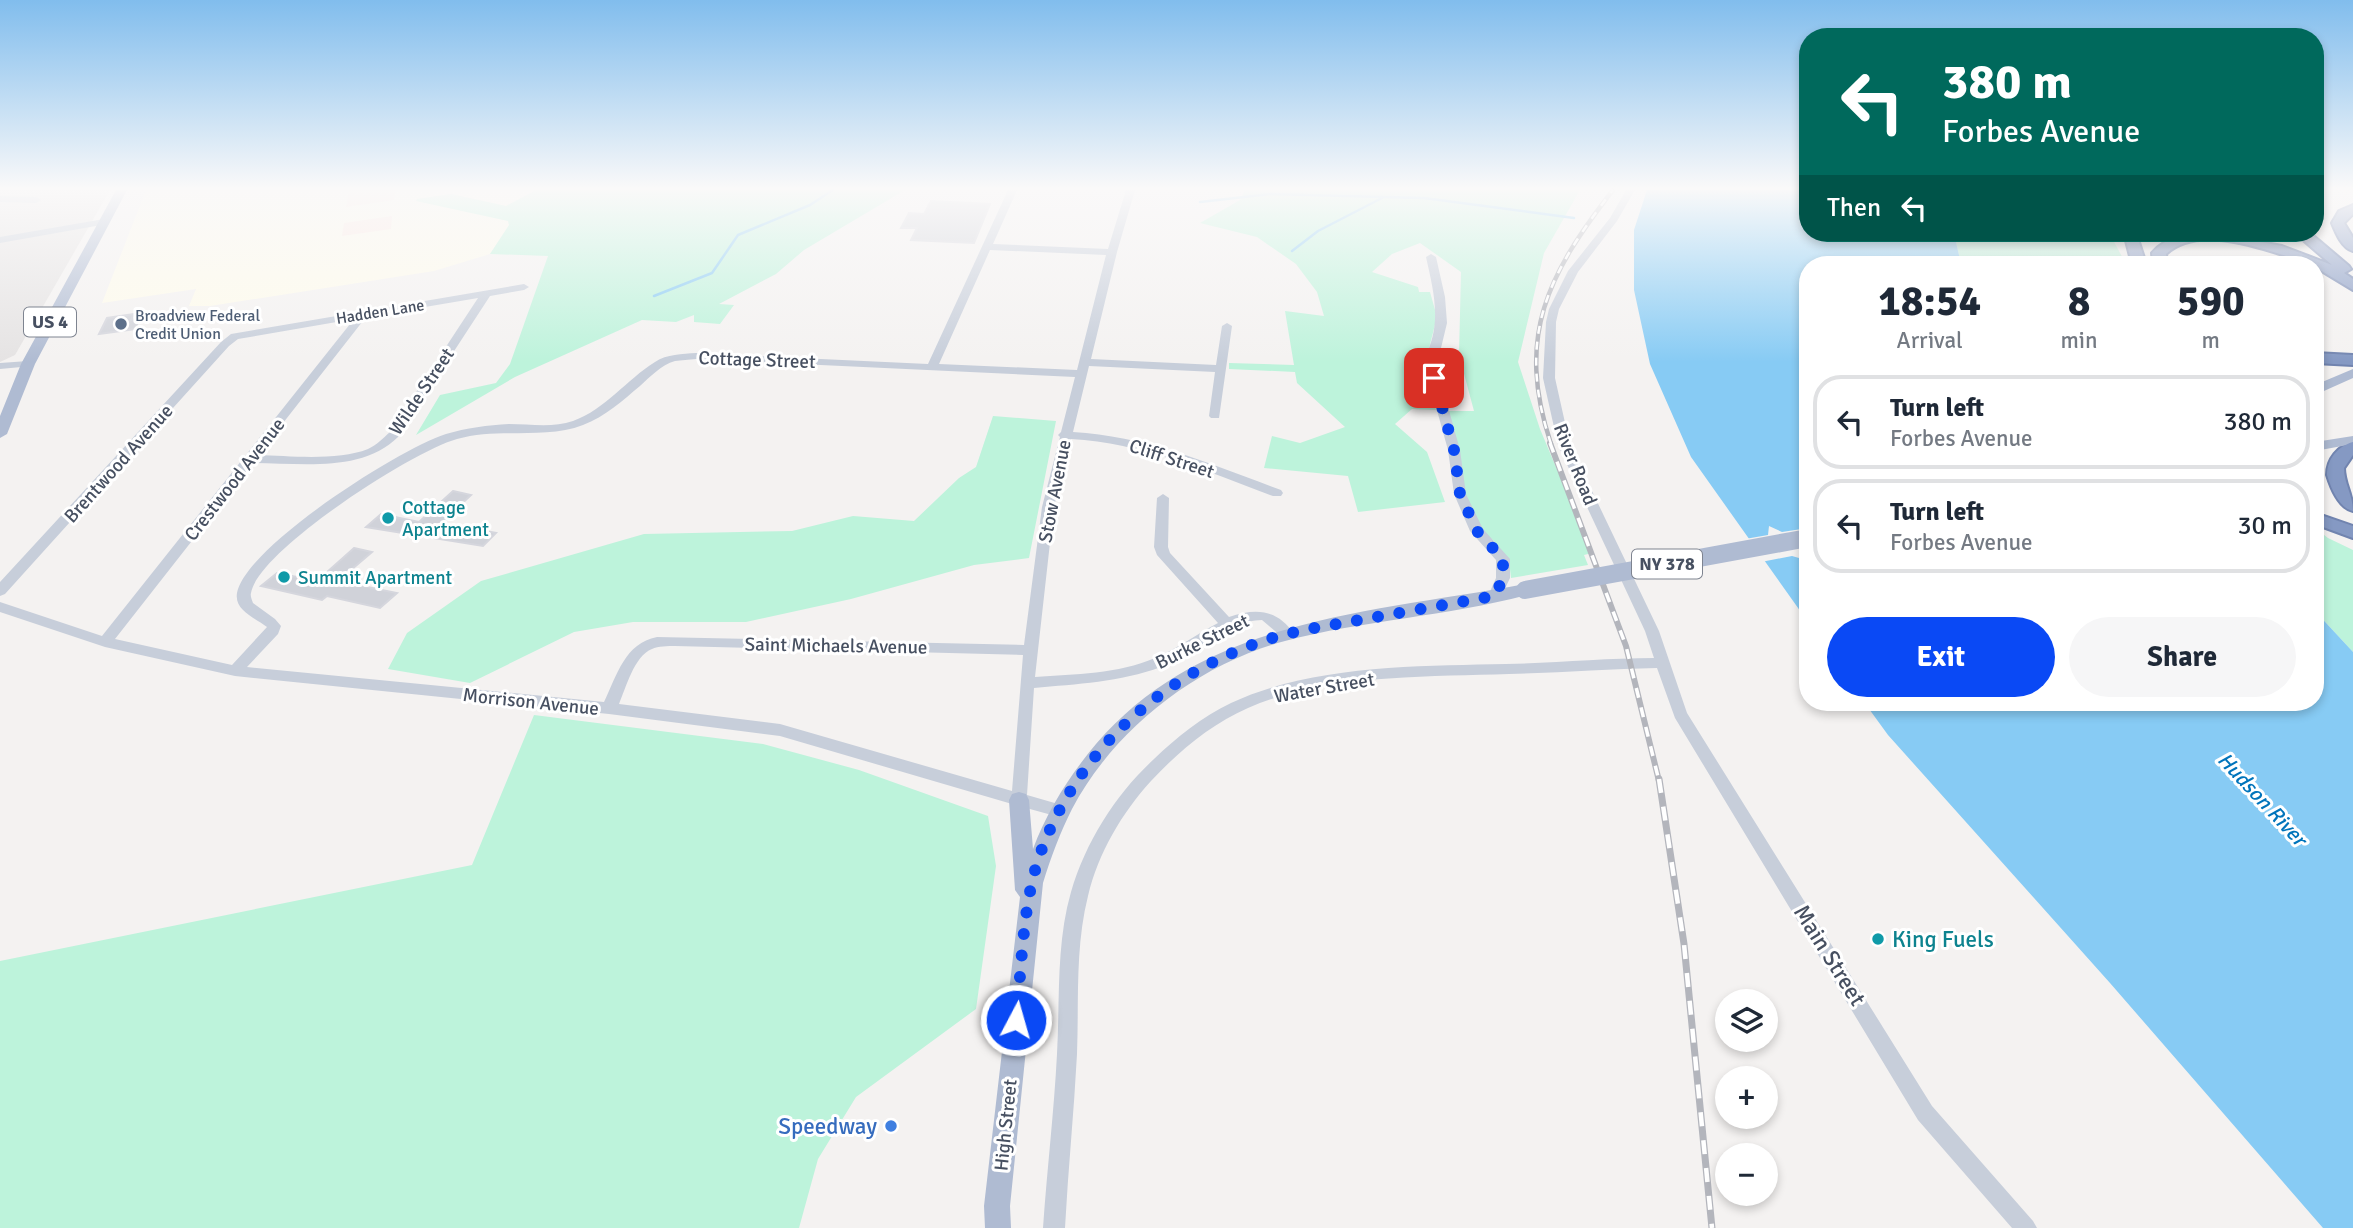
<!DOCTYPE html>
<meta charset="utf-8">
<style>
:root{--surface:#fff;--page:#f6f6f7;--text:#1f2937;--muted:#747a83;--line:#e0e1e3;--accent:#0a49f5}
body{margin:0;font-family:Signika,sans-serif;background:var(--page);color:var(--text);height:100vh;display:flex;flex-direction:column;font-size:26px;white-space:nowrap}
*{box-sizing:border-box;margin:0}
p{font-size:23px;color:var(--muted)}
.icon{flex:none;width:38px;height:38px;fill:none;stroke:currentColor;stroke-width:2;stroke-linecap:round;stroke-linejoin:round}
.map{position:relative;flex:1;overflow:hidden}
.panel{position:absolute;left:1799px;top:256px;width:525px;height:455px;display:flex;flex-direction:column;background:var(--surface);border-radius:28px;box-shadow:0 4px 10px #0003}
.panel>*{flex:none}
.hud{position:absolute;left:1799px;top:28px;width:525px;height:214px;border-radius:28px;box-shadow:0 4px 10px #0003;background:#00695c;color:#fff;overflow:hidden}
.buttons{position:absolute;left:1715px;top:989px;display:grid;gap:14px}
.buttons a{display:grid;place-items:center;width:63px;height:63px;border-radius:50%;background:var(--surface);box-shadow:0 4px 10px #0003;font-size:35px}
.pin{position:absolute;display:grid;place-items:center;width:60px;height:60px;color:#fff;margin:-30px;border-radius:14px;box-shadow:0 4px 10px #0006}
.me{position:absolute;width:77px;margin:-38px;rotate:6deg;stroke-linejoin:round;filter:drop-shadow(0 0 5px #0008)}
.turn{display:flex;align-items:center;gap:24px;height:147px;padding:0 28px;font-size:32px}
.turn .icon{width:91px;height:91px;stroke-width:2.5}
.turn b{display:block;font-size:49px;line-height:60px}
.then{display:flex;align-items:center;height:66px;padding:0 28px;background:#0003;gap:14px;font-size:26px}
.eta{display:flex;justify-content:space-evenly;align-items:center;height:119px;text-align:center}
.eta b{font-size:42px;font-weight:800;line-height:49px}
.button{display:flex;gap:14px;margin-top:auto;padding:14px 28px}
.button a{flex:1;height:80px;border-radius:42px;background:var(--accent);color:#fff;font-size:28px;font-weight:800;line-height:80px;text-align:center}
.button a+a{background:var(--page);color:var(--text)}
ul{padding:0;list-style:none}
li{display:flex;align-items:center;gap:21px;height:94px;margin:0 14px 10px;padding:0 14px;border:4px solid var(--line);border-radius:28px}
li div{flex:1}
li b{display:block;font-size:26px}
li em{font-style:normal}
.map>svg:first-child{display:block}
</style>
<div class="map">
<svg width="2353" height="1228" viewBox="0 0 2353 1228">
<rect width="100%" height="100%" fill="#f4f2f1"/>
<path fill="#fefbeb" d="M146 190H536L506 206 451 194 484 215 508 221 509 225 490 254 434 271 210 306H189L196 289 102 303Z"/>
<path fill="#e5e3e3" d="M0 190H110L15 355 0 362Z"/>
<path fill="#fde9e2" d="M349 190H395L394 200 346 207Z
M392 216 391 229 342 236 344 223Z"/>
<path fill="#bdf3db" d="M536 190H905L804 250 776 274 719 304 734 305 720 324 694 322V315L676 322 642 320 515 377 416 435 440 395 496 383 510 364 548 256 490 254 509 225 508 221 416 201 417 199 451 194 506 206Z
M1245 190H1580L1544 253 1518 362 1540 429 1592 553 1584 555 1588 565 1511 578 1509 560 1493 540 1481 531 1467 499 1447 411H1474L1459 355 1461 272 1420 243 1392 254 1372 272 1418 287 1419 292H1430L1437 317 1426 360 1436 410 1412 409 1395 424 1427 452 1445 502 1358 512 1348 476 1264 468 1272 436 1300 443 1345 427 1297 383 1295 372 1229 369V363L1294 365 1285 311 1324 316 1317 292 1296 264 1257 237 1200 223 1240 200Z
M1954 233H2114L2113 240 2126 264H1961Z
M993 416 1056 421 1029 558 974 565 851 599 746 622H633L574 632 470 683 388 669 407 633 481 581 644 534 792 531 853 516 914 521 959 478 976 467Z
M2315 528 2328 538 2353 550V652L2315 611Z
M534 715 763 744 859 770 988 816 996 866 976 1009 856 1097 818 1159 799 1228H0V961L472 865Z"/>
<path fill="#87cbf4" d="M1647 190H1808V233H1954L1961 264H1808V622L1691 457 1650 364 1634 290V230Z
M2315 611 2353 652V1228H2323L2110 983 1888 735 1864 702H2315Z"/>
<path fill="#f4f2f1" d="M1769 526 1782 532 1808 528V553L1800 555 1799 558 1792 556 1761 562 1745 539 1768 535Z"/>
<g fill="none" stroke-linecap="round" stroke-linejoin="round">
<path stroke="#87cbf4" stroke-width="2.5" d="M1200 202 1270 194 1424 198 1574 218
M1292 251 1318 231 1382 198
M654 296 712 273 738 235 810 205 833 190"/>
</g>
<path fill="#d0d2d9" stroke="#d5d6dd" stroke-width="2" d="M931 201 990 204 974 243 911 240 917 228H901L909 213 924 214Z
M134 314 131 320 140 318 135 329 99 334 107 318Z
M453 491 471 495 441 523 496 533 483 546 366 527 381 514 419 522Z
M354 548 372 552 338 581 397 593 380 608 327 596 322 600 261 586 277 573 317 581Z"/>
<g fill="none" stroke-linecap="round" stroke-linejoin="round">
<g stroke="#7184af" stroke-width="4">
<path id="highway" d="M2353 205V214L2344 223 2353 238V251C2342 248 2336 233 2332 223L2339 211Z
M2124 233H2136L2146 264H2132Z
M2212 233 2282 246 2332 265 2295 233H2310L2349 266 2351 269 2344 273 2353 279V290L2315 267V264C2305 264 2294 258 2283 255 2249 244 2195 227 2166 254L2167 264H2153L2152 253C2168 235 2189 233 2212 233Z
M2315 353 2353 355V365L2315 363Z
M2353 442V455L2344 468C2344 484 2353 495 2353 511 2339 508 2331 488 2327 475 2327 459 2338 446 2353 442Z
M2315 513 2353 526V538L2315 524Z"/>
</g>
<path fill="#c7ceda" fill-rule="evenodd" d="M1008 190H1017L993 244 1108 249 1126 190H1135L1117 252 1091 359 1216 365 1222 326 1227 323 1232 326 1219 418H1211L1209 416 1215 372 1089 366 1073 432C1146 436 1213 465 1281 490L1283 493 1281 496H1273C1206 471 1142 443 1071 439L1054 507 1035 677C1075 674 1118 674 1155 658 1177 649 1197 634 1218 623L1157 555 1154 547 1157 498 1163 494 1169 498 1168 547 1170 553 1229 617C1256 608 1277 609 1294 634L1287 639 1282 637 1262 620C1226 620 1195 655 1161 667 1120 682 1077 684 1034 688L1027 795 1065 806 1067 811 1065 816 1059 817 1019 806 780 736 609 714 235 676 105 647 0 612V602L102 636 354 319 238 339 229 346 5 594 0 596V582L221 342 231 334 524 284 529 287 524 290 490 296 398 437C362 473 300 463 253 463L115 639 232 665 267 627C256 618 234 611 237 593 246 546 401 448 446 434 466 428 488 425 509 424 530 424 553 428 573 421 606 409 626 380 655 362 667 354 682 354 696 353L928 364ZM990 250 1106 255 1077 370 939 364ZM478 298 390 432C383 438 377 445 368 449 338 461 290 456 258 455L366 317ZM696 359 1075 377 1061 432 1058 435 1060 437 1042 507 1024 645 657 637C625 643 617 675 604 702L247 667 278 634 281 626 275 619 253 603C252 600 250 596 251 593 258 550 415 450 457 439 498 427 545 440 583 425 605 417 623 400 640 386 650 377 661 365 675 361 681 360 689 360 696 359ZM675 646 1023 655 1012 791 780 724 619 704C626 688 634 656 652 649 658 646 668 646 675 646Z
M1626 190H1635L1617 221 1578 272 1559 309 1556 322 1555 378 1570 445 1659 631 1687 713 1932 1106 2033 1221 2037 1228H2012L1918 1120 1675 718 1657 668C1608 669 1559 673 1509 674 1426 677 1325 674 1248 708 1211 724 1178 752 1151 781 1122 813 1098 853 1088 896 1075 948 1079 1001 1077 1054 1074 1112 1068 1170 1065 1228H1043C1047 1170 1054 1112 1057 1054 1060 1000 1056 944 1071 892 1086 841 1116 794 1154 759 1177 737 1202 717 1231 703 1311 665 1419 666 1506 664 1555 663 1605 658 1654 658L1645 631 1558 445 1543 378 1546 322 1549 309 1568 271 1610 218Z
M0 196 36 197 41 200 36 203 0 202Z
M104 219 109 222 107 224 0 243V237Z
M1431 254 1436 257 1445 297 1447 323 1441 348 1435 360 1460 450 1466 494 1483 529 1510 559V578L1500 599 1495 601 1488 596 1496 578V560L1470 531 1454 494 1448 450 1423 360C1443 326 1434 293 1426 257Z
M28 361 34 364 32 366 0 369V363Z"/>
<path fill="#afbbd2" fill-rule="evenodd" d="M116 190H127L35 364 7 434 0 438V416L21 364Z
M2353 369V378L2315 395V385Z
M2353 436V444L2315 451V442Z
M1525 584 1534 590 1531 594C1451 616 1365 620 1285 641 1198 664 1114 729 1072 809 1060 833 1051 857 1043 883L1010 1206 1011 1228H985L984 1206 1020 897 1015 890 1009 800 1012 794 1019 792 1026 794 1029 800 1033 849C1047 811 1070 775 1096 744 1205 617 1372 613 1525 584Z"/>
<use href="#highway" fill="#8599c3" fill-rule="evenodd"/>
<g stroke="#b3b5bc" stroke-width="4.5">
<path id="rail-far2" d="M1551 444C1515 336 1548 274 1613 190"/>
</g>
<g stroke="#b3b5bc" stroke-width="6">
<path id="rail-far1" d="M1550 443 1626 646 1659 781"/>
</g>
<g stroke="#b3b5bc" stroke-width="7">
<path id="rail" d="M1659 779 1684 944 1712 1228"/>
</g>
<use href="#rail-far2" stroke="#fff" stroke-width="2.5" stroke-dasharray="8" stroke-linecap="butt"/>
<use href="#rail-far1" stroke="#fff" stroke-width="3.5" stroke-dasharray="10" stroke-linecap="butt"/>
<use href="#rail" stroke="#fff" stroke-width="4.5" stroke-dasharray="14" stroke-linecap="butt"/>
<path stroke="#afbbd2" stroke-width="18" d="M1525 590 1808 538"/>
</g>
<linearGradient id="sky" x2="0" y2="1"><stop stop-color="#81bded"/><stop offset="0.52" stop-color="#faf9f9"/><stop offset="1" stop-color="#faf9f9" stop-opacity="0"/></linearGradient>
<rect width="2353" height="362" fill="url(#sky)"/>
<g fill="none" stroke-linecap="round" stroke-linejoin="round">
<path stroke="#0a49f5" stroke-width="12" stroke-dasharray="0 21.6" d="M1016 1020C1022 967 1022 908 1039 857 1075 754 1158 678 1260 642 1292 631 1326 626 1359 620 1404 612 1450 604 1495 596L1503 578V559L1477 531 1460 494 1454 450 1434 378"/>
</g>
<circle fill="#5c6f8a" stroke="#fff" stroke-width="2.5" cx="121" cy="324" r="7"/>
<g fill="#0f9aa8" stroke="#fff" stroke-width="2.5">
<circle cx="388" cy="518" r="7"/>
<circle cx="284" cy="577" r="7"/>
<circle cx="1878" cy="939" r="7"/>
</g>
<circle fill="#3f7fe0" stroke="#fff" stroke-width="2.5" cx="891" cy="1126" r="7"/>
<g text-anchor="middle" stroke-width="6" stroke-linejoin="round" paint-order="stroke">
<g font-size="16" fill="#475061" stroke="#fff">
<text transform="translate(380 311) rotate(-9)" y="6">Hadden Lane</text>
</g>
<g font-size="16" fill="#4e5e75" stroke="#fff" text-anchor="start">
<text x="135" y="321">Broadview Federal<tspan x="135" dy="18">Credit Union</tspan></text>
</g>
<g fill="#fff" stroke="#7e8490" stroke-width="2">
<rect x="24" y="307.5" width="52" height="29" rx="5"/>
<rect x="1632" y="549.5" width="70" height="29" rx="5"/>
</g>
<g font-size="18" font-weight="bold" fill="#475061">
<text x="50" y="328">US 4</text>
<text x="1667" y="570">NY 378</text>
</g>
<g font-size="19" fill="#475061" stroke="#fff">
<text transform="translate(757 359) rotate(2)" y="7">Cottage Street</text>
<text transform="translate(421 391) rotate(-56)" y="7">Wilde Street</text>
<text transform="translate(1172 458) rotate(18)" y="7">Cliff Street</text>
<text transform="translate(118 463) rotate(-48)" y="7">Brentwood Avenue</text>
<text transform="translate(1576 464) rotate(68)" y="7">River Road</text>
<text transform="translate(234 479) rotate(-52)" y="7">Crestwood Avenue</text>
<text transform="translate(1054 491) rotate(-79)" y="7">Stow Avenue</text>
<text transform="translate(1202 641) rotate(-26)" y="7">Burke Street</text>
<text transform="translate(836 645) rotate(1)" y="7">Saint Michaels Avenue</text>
<text transform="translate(1324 687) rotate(-10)" y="7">Water Street</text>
<text transform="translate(531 701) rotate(6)" y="7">Morrison Avenue</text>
<text transform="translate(1005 1125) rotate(-84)" y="7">High Street</text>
</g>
<g font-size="19" fill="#0d838f" stroke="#fff" text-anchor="start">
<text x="402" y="514">Cottage<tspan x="402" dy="22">Apartment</tspan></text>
<text x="298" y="584">Summit Apartment</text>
</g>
<g font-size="21" font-style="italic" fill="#0074bb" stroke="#fff">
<text transform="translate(2262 799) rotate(47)" y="7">Hudson River</text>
</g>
<g font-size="23" fill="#0d838f" stroke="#fff" text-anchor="start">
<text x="1892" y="947">King Fuels</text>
</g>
<g font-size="23" fill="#475061" stroke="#fff">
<text transform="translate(1830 955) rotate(58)" y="8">Main Street</text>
</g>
<g font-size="23" fill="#366cbe" stroke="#fff" text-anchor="end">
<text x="877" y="1134">Speedway</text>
</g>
</g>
</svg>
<div class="buttons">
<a><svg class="icon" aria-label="layers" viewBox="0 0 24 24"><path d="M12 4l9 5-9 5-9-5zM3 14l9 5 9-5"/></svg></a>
<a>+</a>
<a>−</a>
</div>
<div class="pin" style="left:1434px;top:378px;background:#d93025"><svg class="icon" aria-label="arrive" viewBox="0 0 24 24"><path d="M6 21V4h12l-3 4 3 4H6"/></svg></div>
<svg class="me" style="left:1016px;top:1020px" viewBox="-20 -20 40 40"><circle r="17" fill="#0a49f5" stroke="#fff" stroke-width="3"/><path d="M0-11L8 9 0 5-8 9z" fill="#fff"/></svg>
<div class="hud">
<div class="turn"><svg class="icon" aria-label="left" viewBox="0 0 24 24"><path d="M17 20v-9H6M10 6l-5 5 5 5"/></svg><div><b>380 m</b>Forbes Avenue</div></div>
<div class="then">Then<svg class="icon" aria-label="left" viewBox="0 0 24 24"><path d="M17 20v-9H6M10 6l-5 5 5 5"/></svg></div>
</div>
<section class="panel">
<div class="eta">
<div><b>18:54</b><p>Arrival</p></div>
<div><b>8</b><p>min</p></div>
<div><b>590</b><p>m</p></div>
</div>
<ul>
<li><svg class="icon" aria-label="left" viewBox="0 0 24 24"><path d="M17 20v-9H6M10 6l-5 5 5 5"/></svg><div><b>Turn left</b><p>Forbes Avenue</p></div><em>380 m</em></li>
<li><svg class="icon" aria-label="left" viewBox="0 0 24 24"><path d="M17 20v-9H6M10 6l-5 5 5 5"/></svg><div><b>Turn left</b><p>Forbes Avenue</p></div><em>30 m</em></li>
</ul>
<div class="button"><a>Exit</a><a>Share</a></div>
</section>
</div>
